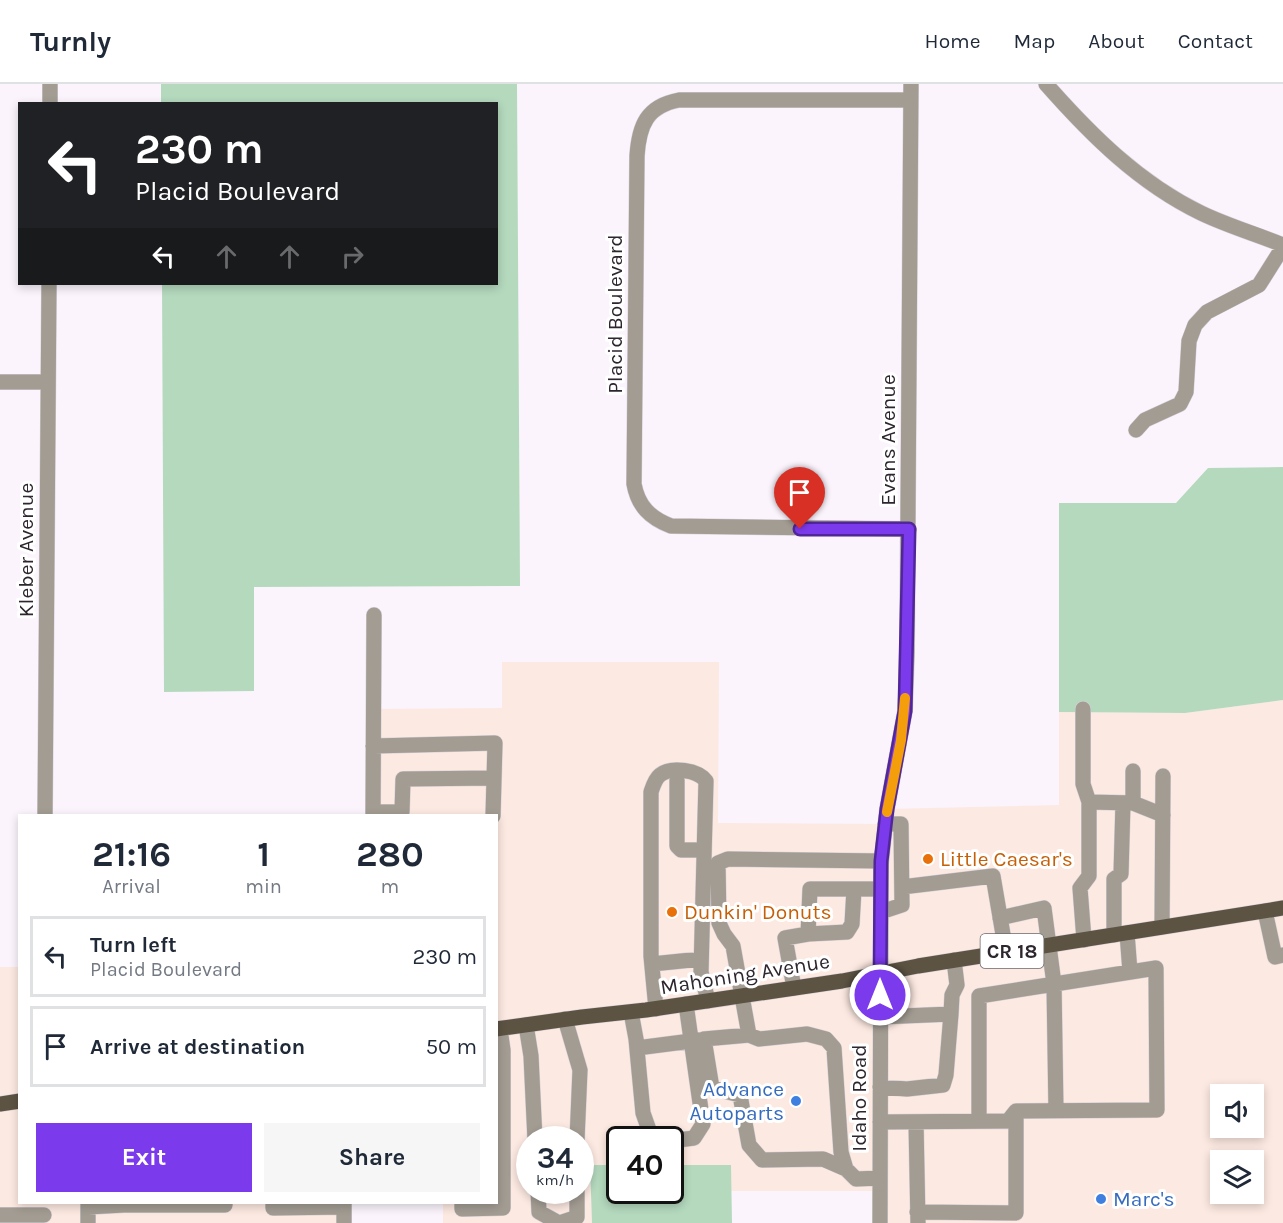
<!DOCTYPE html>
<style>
:root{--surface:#fff;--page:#f6f6f7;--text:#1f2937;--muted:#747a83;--line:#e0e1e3;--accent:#7c3aed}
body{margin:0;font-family:Karla,sans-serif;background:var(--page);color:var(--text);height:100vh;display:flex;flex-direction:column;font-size:22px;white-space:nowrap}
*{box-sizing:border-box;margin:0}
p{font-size:20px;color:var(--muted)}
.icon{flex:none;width:33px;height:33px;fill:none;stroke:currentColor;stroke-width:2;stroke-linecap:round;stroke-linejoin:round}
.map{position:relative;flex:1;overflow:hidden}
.sheet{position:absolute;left:18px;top:730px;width:480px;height:390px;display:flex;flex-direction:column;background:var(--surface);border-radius:0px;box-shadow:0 3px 9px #0003}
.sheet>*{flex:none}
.guide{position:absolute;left:18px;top:18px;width:480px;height:183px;border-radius:0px;box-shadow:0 3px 9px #0003;background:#202124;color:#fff;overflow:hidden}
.fabs{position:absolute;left:1210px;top:1000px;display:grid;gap:12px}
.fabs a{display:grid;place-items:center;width:54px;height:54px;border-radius:0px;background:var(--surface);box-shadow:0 3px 9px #0003;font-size:30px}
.speed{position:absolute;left:516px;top:1042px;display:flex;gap:12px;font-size:30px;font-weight:700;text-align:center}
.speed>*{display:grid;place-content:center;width:78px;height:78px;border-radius:50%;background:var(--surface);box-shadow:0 3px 9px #0003;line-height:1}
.speed small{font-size:15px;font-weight:400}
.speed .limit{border:3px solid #111;border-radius:9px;background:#fff;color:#111}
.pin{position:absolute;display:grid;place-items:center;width:51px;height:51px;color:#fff;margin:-62px -26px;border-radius:50% 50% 50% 0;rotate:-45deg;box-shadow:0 0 6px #0007}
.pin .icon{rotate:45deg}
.me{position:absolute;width:66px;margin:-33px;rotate:0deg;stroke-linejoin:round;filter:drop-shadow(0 0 4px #0008)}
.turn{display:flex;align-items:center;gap:21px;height:126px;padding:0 18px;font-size:27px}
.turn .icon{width:78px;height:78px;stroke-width:2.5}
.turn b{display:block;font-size:42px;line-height:51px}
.lanes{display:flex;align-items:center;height:57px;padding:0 18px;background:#0003;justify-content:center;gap:30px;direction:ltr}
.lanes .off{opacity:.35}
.eta{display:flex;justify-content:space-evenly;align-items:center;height:102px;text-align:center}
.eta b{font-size:36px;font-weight:700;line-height:42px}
.cta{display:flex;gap:12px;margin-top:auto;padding:12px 18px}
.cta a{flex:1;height:69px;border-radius:0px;background:var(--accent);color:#fff;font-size:24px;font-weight:700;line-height:69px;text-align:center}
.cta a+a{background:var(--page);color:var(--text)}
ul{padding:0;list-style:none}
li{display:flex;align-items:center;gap:18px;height:81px;margin:0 12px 9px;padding:0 6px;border:3px solid var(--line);border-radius:0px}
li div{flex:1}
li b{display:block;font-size:22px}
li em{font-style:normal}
header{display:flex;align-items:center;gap:36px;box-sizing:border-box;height:84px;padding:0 30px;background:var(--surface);border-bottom:2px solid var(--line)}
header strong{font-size:28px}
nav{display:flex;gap:33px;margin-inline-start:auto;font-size:21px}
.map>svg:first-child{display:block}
</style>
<header>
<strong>Turnly</strong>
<nav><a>Home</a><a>Map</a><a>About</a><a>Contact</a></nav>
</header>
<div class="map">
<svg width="1283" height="1139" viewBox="0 0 1283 1139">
<rect width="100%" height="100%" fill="#fbf4fd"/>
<path fill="#fce9e1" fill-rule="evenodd" d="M502 578H719L718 739 884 740 887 725 1059 721V628L1185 629 1283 616V1139H880L879 1107H731V1081H671L670 1056H620L619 1081H590L592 1139H443V1119H496V732H373V625L502 624ZM1221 1011H1254V1044H1221ZM530 1056H580V1107H530ZM1221 1077H1254V1110H1221Z
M0 883H19L20 1119H344V1139H0Z"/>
<path fill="#b4d9bd" d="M161 0H517L520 502 254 503V607L164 608 162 200H496V20L161 19Z
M1283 383V616L1185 629 1059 628V419H1176L1208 384Z
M590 1081H619L620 1107H670L671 1081H731L732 1139H592Z"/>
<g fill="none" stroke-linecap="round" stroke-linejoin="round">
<g stroke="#d6cfd8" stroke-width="16">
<path id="minor" d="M1046 0C1091 51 1139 99 1201 129 1228 142 1256 150 1283 161
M50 20V0
M0 298H48
M1136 346 1145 336 1180 320 1186 308 1189 257 1195 241 1207 228 1259 201 1283 163
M909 445 671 442C650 434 638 422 634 400L637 72C639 41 647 22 679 16H911
M1083 625V700L1089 718
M373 662 495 659 493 732
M1133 687V719
M677 696V762L681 766H699
M373 728H402L403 695 494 694
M45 732 49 200
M373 732 374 531
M902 803 993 792 1006 868
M854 805 852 840 847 848 808 850 810 805H880
M1265 827 1275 873 1283 871
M881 828 902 821 901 740H885
M1000 834 1044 824 1054 900 1056 1027
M1162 843 1163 692
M1127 849 1130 888
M1114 851V795L1121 790 1123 719
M1084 856 1080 804 1089 792V718L1133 719 1163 731
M652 880 701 875
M794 904 785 854 808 850
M656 925 651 872V708C653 702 655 695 660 691 671 682 698 686 706 697L701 888 708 917
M631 928 636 955 643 1029 649 1046 661 1056
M880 933 951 930 952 911 957 901 954 876
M565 935 580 986 577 1056
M526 941 531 972 535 1056
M749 951 733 862 724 850 719 839 718 779 728 775 881 777
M637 964 699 956
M880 1003 907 1005 943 1001 946 991 951 930
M880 1038 1008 1037 1016 1027 1157 1026 1156 884 979 912V1037
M916 1038 918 1139
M670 1057 694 1054 703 1040 686 920
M846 1085 823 1075 762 1076 749 1061 740 1011 712 1004 704 955 749 951 759 955 807 950 826 955 834 964 841 1068 846 1085 856 1095 880 1094
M538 1107 539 1128 559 1139 577 1133V1107
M88 1119V1139
M124 1119V1121H225V1119
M273 1119V1124L344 1123
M344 1119V1139
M462 1119V1125L503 1124V966L500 945
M88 1123 124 1121
M917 1128 1016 1129V1027
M0 1131H44
M880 1139 881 780 887 725 905 627 907 568 911 0"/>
</g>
<g stroke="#d6cfd8" stroke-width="16">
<path id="major" d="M496 945 582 933 646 926 842 897 918 882 1283 824
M0 1020 20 1017"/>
</g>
<use href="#minor" stroke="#a29c93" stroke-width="15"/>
<use href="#major" stroke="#5c5343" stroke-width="15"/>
</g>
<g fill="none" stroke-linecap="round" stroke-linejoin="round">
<g stroke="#51269a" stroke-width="15">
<path id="route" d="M800 445H909L905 627 887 725 881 777 880 911"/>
</g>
<use href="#route" stroke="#7c3aed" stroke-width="10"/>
<path stroke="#f59e0b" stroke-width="10" d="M887 728 901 656 905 614"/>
</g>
<g fill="#e8710a" stroke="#fff" stroke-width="2">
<circle cx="928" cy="775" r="6"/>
<circle cx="672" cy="828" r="6"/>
</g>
<g fill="#3f7fe0" stroke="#fff" stroke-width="2">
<circle cx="796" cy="1017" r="6"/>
<circle cx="1101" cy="1115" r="6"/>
</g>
<g text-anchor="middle" stroke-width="6" stroke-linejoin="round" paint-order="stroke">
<rect fill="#fff" stroke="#6c676d" stroke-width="1.5" x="980.5" y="850" width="63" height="34" rx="4.5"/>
<g font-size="20" font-weight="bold" fill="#2d262e">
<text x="1012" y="874">CR 18</text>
</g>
<g font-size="21" fill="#2d262e" stroke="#fff">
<text transform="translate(615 230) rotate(-90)" y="7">Placid Boulevard</text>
<text transform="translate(888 356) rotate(-90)" y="7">Evans Avenue</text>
<text transform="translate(26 466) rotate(-90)" y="7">Kleber Avenue</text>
<text transform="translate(745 890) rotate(-9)" y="7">Mahoning Avenue</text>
<text transform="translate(859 1014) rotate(-90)" y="7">Idaho Road</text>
</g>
<g font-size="21" fill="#c56008" stroke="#fff" text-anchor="start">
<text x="940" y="782">Little Caesar's</text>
<text x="684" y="835">Dunkin' Donuts</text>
</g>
<g font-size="21" fill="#366cbe" stroke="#fff" text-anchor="end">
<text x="784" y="1012">Advance<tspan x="784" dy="24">Autoparts</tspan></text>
<text x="1113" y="1122" text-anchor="start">Marc's</text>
</g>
</g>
</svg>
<div class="fabs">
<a><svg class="icon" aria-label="sound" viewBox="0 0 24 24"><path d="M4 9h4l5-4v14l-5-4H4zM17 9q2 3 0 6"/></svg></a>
<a><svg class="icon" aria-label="layers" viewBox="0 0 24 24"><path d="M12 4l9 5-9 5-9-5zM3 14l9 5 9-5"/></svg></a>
</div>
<div class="speed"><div>34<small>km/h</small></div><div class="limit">40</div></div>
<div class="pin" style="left:800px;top:445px;background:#d93025"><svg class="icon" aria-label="arrive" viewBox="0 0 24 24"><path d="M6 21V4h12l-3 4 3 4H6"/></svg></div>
<svg class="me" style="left:880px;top:911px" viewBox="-20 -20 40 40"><circle r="17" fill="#7c3aed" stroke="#fff" stroke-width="3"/><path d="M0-11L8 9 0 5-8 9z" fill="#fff"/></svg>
<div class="guide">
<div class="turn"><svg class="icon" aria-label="left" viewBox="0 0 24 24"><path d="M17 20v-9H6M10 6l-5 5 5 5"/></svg><div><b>230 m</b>Placid Boulevard</div></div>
<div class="lanes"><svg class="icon" aria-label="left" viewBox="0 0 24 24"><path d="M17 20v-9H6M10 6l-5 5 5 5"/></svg><svg class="icon off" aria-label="ahead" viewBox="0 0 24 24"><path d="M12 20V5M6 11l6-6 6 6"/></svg><svg class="icon off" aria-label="ahead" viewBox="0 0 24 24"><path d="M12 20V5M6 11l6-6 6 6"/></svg><svg class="icon off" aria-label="right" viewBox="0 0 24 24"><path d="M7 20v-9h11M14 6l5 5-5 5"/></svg></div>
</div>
<section class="sheet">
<div class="eta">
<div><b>21:16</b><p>Arrival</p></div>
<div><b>1</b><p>min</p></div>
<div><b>280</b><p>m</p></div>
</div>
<ul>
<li><svg class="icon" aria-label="left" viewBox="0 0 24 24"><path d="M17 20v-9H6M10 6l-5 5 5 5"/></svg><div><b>Turn left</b><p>Placid Boulevard</p></div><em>230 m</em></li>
<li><svg class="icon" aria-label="arrive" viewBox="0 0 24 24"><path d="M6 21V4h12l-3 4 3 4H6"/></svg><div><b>Arrive at destination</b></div><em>50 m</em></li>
</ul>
<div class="cta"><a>Exit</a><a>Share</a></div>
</section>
</div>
